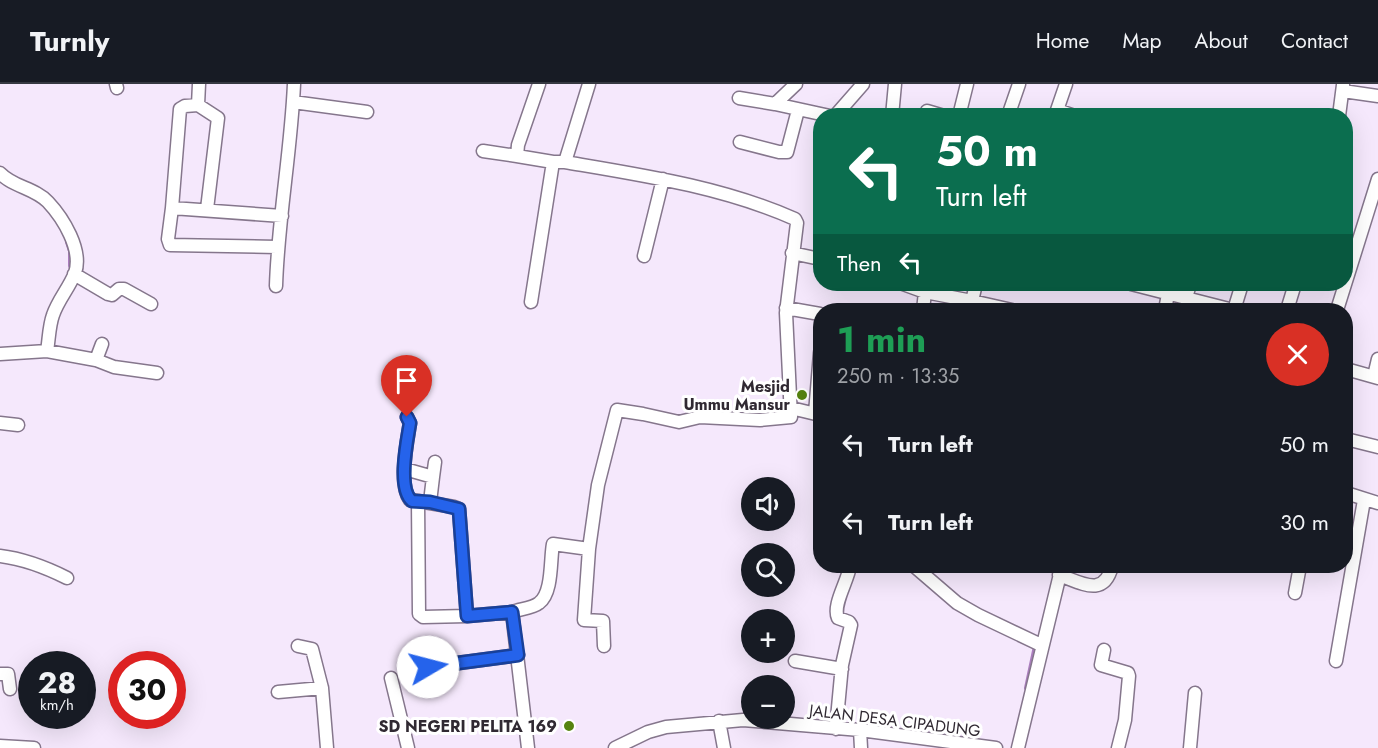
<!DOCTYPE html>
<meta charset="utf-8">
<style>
:root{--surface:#171b24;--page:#242831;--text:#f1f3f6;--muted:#9ea1a6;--line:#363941}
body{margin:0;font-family:Jost,sans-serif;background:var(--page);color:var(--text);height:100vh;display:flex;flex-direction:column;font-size:22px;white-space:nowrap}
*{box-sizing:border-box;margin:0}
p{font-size:20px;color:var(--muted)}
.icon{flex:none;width:33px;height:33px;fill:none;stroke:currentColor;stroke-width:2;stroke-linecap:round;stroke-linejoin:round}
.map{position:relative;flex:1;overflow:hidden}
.drawer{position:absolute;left:813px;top:219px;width:540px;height:270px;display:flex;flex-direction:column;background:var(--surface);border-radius:24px;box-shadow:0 6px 24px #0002}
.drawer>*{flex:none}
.guide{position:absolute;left:813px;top:24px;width:540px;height:183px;border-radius:24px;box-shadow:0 6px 24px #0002;background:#0b6e4f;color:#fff;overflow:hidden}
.controls{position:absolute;left:741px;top:393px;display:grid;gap:12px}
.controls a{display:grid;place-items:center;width:54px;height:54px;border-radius:50%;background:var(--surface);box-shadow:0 6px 24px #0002;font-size:30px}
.speed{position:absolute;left:18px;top:567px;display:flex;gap:12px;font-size:30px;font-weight:700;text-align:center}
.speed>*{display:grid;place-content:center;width:78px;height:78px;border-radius:50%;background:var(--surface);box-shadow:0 6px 24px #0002;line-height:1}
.speed small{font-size:15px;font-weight:400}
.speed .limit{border:9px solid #d22;background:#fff;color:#111}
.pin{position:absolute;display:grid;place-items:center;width:51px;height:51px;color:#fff;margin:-62px -26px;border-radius:50% 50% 50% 0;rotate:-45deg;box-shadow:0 0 6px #0007}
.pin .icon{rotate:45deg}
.me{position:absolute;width:66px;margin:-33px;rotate:82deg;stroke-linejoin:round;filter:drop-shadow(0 0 4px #0008)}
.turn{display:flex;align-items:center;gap:21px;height:126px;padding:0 24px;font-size:27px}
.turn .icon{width:78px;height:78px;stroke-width:2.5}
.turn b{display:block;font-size:42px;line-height:51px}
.then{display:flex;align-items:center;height:57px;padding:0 24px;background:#0003;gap:12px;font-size:22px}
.round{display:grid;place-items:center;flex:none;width:63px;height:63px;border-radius:32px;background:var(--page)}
.overview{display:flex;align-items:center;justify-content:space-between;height:102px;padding:0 24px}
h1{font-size:36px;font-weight:700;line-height:45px;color:#1e9e55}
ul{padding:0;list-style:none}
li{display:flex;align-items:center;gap:18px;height:78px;padding:0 24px}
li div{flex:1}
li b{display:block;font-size:22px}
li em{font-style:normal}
header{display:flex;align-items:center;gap:36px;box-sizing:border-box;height:84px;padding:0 30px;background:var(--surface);border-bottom:2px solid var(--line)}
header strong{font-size:28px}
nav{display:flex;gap:33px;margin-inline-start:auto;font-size:21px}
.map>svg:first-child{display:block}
</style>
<header>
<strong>Turnly</strong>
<nav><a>Home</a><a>Map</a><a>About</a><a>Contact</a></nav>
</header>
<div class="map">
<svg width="1378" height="664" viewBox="0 0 1378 664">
<rect width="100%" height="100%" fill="#f5e8fc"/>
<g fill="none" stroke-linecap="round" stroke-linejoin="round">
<path stroke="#ab7ebe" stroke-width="4" d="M67 158 70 167V182
M1026 604 1035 562"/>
<g stroke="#85768c" stroke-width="15">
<path id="minor" d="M116 0 117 4
M199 0 198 21 218 34 207 125
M539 0 518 61 517 72 553 78H565L589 0
M796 0 775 20 830 32
M1343 7 1378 12
M739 14 775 20
M293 18 367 28
M198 21 185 22 180 25 172 124 282 132
M1057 26 1075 32
M927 27 944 32
M835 32 863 0
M892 32 895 0
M959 32 967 0
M1008 32 1019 0
M1055 32 1066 0
M1339 32 1343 1
M740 58 779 68H787L798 26
M483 67 517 72
M565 78C642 91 723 103 795 135L797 139 786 229 791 333 760 336 700 333 679 338 643 330 617 326 598 401 589 465 584 536 603 537 604 562
M0 89C13 103 35 104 48 118 63 134 83 166 75 189 69 204 58 216 53 231 49 242 49 255 47 267
M172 124 168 155 170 161 277 163
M792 169 820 175
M644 172 663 95
M74 190 108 210 112 211 119 205H124L151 220
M903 200 925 208 972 217
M976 200 972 217 1012 226
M1131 200 1233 226
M276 202C278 135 291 68 294 0
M1186 214 1190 200
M531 218 553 78
M786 224 820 230
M923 226 925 208
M1165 226 1168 210
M1234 226 1242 200
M1287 226 1295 200
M1337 226 1378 95
M0 270 47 267 96 276 114 283 157 289
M96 276 102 260
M1346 285 1378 294
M1374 292 1378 275
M791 324 820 331
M815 329 820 269
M407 333 410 339C407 359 398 400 410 416L418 417 419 530 423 533 467 532 512 528 528 664
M0 339 18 341
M1346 355 1378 363
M405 385 433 393 435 378
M1346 409 1378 419
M418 417 454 423 459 425 467 532
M430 418 433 393
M0 472C25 475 45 483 67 494
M914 482 957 519 978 531 1041 561
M1059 491C1082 499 1104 514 1112 482
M1295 509 1300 482
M512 528C520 525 533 524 539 519 553 509 550 475 553 460L589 465
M298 562 312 565 322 604
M1104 566 1101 581 1128 589 1129 592 1125 636 1118 664
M795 577 842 585
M1336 577 1364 416
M428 583 518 571
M0 590H8L10 605
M391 594 408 664
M278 608 322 604 327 664
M719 637 724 664
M836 645 842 581 851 541 849 538 838 534C832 521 848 497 850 482
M860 646 861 664
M0 662 34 664
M615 664 648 648 666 643 743 636 860 646 996 664
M1018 664 1062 482
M1190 664 1195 609"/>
</g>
<use href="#minor" stroke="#fff" stroke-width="12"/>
</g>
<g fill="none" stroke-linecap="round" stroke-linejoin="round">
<g stroke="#184099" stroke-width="15">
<path id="route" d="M407 333 410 339C407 357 397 404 412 417L430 418 459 425 467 532 512 528 518 571 428 583"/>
</g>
<use href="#route" stroke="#2563eb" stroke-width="10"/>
</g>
<g fill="#568310" stroke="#fff" stroke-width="2">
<circle cx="802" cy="311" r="6"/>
<circle cx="569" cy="642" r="6"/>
</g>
<g text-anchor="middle" stroke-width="6" stroke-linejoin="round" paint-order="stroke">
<g font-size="16" font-weight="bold" fill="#302932" stroke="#fff" text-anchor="end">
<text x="790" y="308">Mesjid<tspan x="790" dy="18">Ummu Mansur</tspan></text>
<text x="557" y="648">SD NEGERI PELITA 169</text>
</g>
<g font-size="16" fill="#302932" stroke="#fff">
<text transform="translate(895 636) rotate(7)" y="6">JALAN DESA CIPADUNG</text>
</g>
</g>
</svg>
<div class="controls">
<a><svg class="icon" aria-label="sound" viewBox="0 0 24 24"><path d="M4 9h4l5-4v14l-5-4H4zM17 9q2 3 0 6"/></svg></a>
<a><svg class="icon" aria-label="search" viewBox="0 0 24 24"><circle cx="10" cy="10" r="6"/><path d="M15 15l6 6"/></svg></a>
<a>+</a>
<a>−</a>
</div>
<div class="speed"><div>28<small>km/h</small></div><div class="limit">30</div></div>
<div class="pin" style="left:407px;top:333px;background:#d93025"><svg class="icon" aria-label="arrive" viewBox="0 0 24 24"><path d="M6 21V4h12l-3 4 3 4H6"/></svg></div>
<svg class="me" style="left:428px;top:583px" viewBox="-20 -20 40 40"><circle r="19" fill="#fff"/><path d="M0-13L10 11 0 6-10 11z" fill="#2563eb"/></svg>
<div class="guide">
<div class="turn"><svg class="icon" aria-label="left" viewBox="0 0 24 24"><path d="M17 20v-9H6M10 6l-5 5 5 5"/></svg><div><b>50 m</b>Turn left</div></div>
<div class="then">Then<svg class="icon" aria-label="left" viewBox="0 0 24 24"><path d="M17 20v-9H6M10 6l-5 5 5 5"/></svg></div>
</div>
<section class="drawer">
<div class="overview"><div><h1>1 min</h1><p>250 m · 13:35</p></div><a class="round" style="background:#d93025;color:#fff"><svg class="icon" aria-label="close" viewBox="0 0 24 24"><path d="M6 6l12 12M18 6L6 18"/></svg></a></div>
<ul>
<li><svg class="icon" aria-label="left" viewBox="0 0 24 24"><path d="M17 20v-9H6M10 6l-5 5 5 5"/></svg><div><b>Turn left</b></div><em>50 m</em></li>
<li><svg class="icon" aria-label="left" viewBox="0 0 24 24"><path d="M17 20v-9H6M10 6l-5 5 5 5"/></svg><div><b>Turn left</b></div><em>30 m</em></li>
</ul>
</section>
</div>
